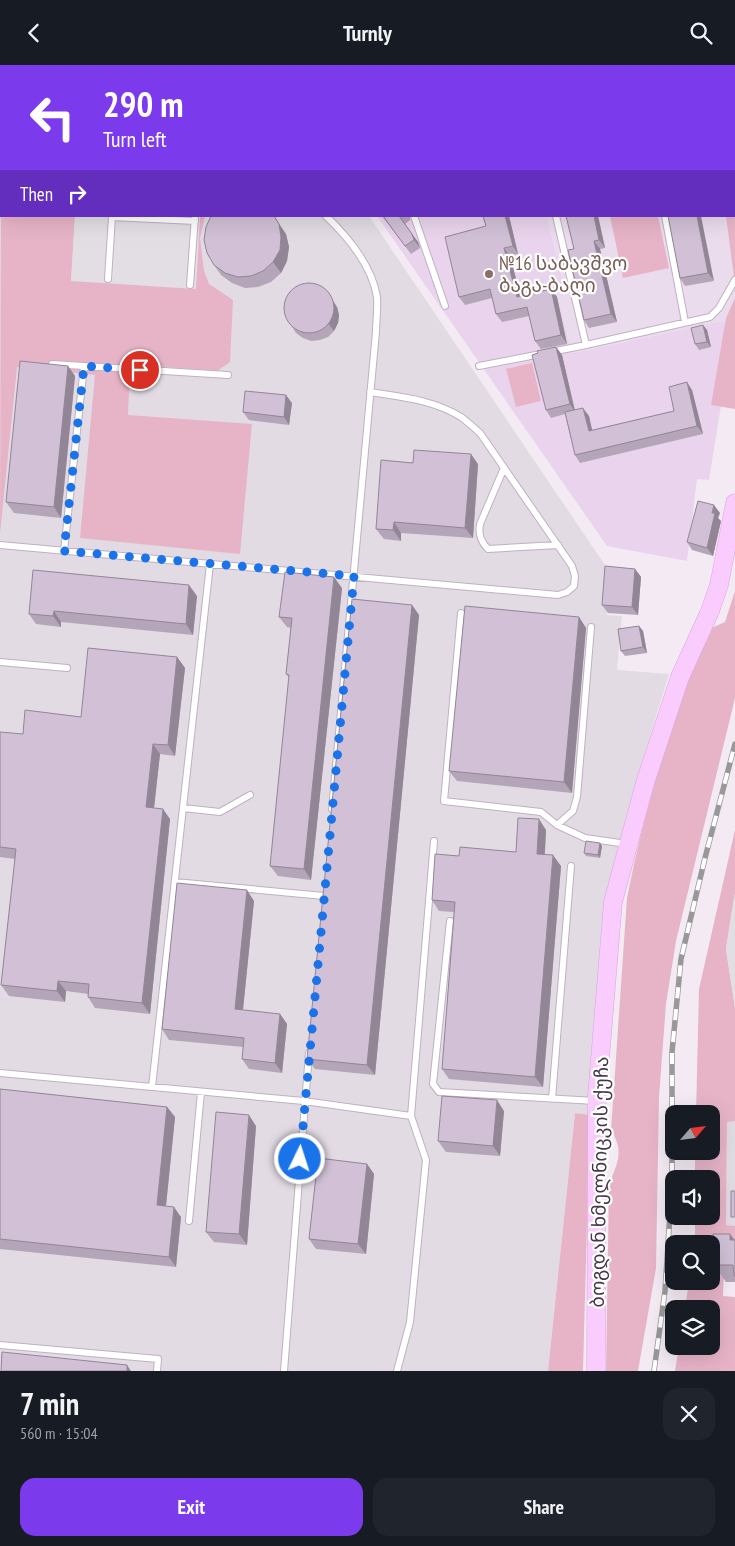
<!DOCTYPE html>
<meta charset="utf-8">
<style>
:root{--surface:#171b24;--page:#20242c;--text:#f1f3f6;--muted:#9ea1a6;--accent:#7c3aed}
body{margin:0;font-family:"PT Sans Narrow","Noto Sans Georgian",sans-serif;background:var(--page);color:var(--text);height:100vh;display:flex;flex-direction:column;font-size:19px;white-space:nowrap}
*{box-sizing:border-box;margin:0}
p{font-size:16px;color:var(--muted)}
.icon{flex:none;width:28px;height:28px;fill:none;stroke:currentColor;stroke-width:2;stroke-linecap:round;stroke-linejoin:round}
.map{position:relative;height:1306px;overflow:hidden}
.sheet{display:flex;flex-direction:column;background:var(--surface);flex:1}
.sheet>*{flex:none}
.banner{position:absolute;left:0px;top:0px;width:735px;height:152px;box-shadow:0 5px 20px #0002;background:#7c3aed;color:#fff;overflow:hidden}
.needle{width:32px;rotate:62deg}
.fabs{position:absolute;left:665px;top:1040px;display:grid;gap:10px}
.fabs a{display:grid;place-items:center;width:55px;height:55px;border-radius:10px;background:var(--surface);box-shadow:0 5px 20px #0002;font-size:25px}
.pin{position:absolute;display:grid;place-items:center;width:42px;height:42px;color:#fff;margin:-21px;border:2px solid #fff;border-radius:50%;box-shadow:0 1px 5px #0007}
.me{position:absolute;width:55px;margin:-28px;rotate:4deg;stroke-linejoin:round;filter:drop-shadow(0 0 4px #0008)}
.turn{display:flex;align-items:center;gap:18px;height:105px;padding:0 20px;font-size:22px}
.turn .icon{width:65px;height:65px;stroke-width:2.5}
.turn b{display:block;font-size:35px;line-height:42px}
.then{display:flex;align-items:center;height:48px;padding:0 20px;background:#0003;gap:10px;font-size:19px}
.round{display:grid;place-items:center;flex:none;width:52px;height:52px;border-radius:15px;background:var(--page)}
.head{display:flex;align-items:center;justify-content:space-between;height:85px;padding:0 20px}
h1{font-size:30px;font-weight:700;line-height:38px}
.button{display:flex;gap:10px;margin-top:auto;padding:10px 20px}
.button a{flex:1;height:58px;border-radius:15px;background:var(--accent);color:#fff;font-size:20px;font-weight:700;line-height:58px;text-align:center}
.button a+a{background:var(--page);color:var(--text)}
header{display:flex;justify-content:space-between;align-items:center;height:65px;padding:0 20px;background:var(--surface);font-size:22px;font-weight:700}
.map>svg:first-child{display:block}
</style>
<header><svg class="icon" aria-label="back" viewBox="0 0 24 24"><path d="M15 5l-7 7 7 7"/></svg>Turnly<svg class="icon" aria-label="search" viewBox="0 0 24 24"><circle cx="10" cy="10" r="6"/><path d="M15 15l6 6"/></svg></header>
<div class="map">
<svg width="735" height="1306" viewBox="0 0 735 1306">
<rect width="100%" height="100%" fill="#f3eaf4"/>
<path fill="#eadcec" d="M490 0H735V235L727 255 571 288 556 227 565 225 547 151H734V1Z"/>
<path fill="#e2dbe4" d="M0 0H52L1 1V151H369L611 509 607 550 622 551 617 605 669 609 627 747 608 834 590 1050 575 1048 548 1306H0Z
M727 1056H735V1161L726 1160Z"/>
<path fill="#ead4ed" d="M377 151H547L565 226 556 228 572 288 727 255 731 279 709 415 697 414 687 496 607 481Z"/>
<path fill="#e7b4c7" d="M734 23H735V220L726 151H734Z
M1 136V151H75L71 216 196 151H205L200 173 204 206 209 219 233 235 230 297 217 306 130 299 128 350 252 359 240 489 80 473 95 310 17 302 0 469Z
M610 151H658L669 203 623 213Z
M735 233V344L711 340 726 253Z
M532 298 541 336 516 342 506 304Z
M735 526V633L676 876 666 939 659 1032 656 1203 638 1306H606L609 1120C617 1097 625 1088 611 1065L627 833C645 741 672 650 709 564L725 557Z
M735 765V828L726 884 735 943V1056L727 1057 726 1160 735 1161V1180H725L723 1231 735 1232V1306H675L679 1281H711V1244H685L689 1216H711V1179H695V1151H711V1114H695V1086H711V1049H696L699 924Z
M575 1048 590 1050 583 1306H548Z"/>
<path fill="#e2dee3" d="M75 151 200 152 196 224 71 216Z
M734 832H735V943L726 884Z"/>
<g fill="none" stroke-linecap="round" stroke-linejoin="round">
<g stroke="#c0b0c3" stroke-width="8">
<path id="lane" d="M521 0 522 1
M623 0V1
M703 0V1
M55 1V0
M734 11H735
M0 110H1
M326 151C349 173 372 201 377 232 378 244 376 256 376 267L332 744
M414 151 445 241
M556 151 586 280 710 252 719 243 735 215
M665 151 685 257
M108 214 112 152 195 156
M190 220 195 151
M551 287 586 280
M52 299 228 310
M479 301 541 289
M504 403 480 459C478 470 481 477 488 484L558 480
M0 480 558 530 567 527 574 521 575 511 572 501 480 368C474 363 468 357 461 352 434 335 402 332 370 327
M64 486 84 301
M461 548 444 736 541 747 557 760 585 773 627 779
M0 597 67 603
M183 743 220 747 250 730
M557 760 573 746 577 732 591 562
M175 817 324 831
M450 856 433 1019 439 1027 596 1036
M0 1008 304 1036 411 1051 426 1095 410 1257 397 1306
M152 1022 210 499
M552 1034 571 801
M411 1051 434 776
M189 1156 201 1027
M0 1280 158 1294 157 1306
M284 1306 309 988"/>
</g>
<g stroke="#c0b0c3" stroke-width="14">
<path id="street" d="M301 1V0"/>
</g>
<g stroke="#daa4df" stroke-width="19">
<path id="secondary" d="M596 1306 597 1031 613 837 645 718 680 612 710 546 719 520 735 438"/>
</g>
<use href="#lane" stroke="#fff" stroke-width="6"/>
<use href="#street" stroke="#fff" stroke-width="12"/>
<use href="#secondary" stroke="#facbfd" stroke-width="18"/>
<g stroke="#989898" stroke-width="5.5">
<path id="rail" d="M654 1306 665 1226 672 1117V987L681 894 705 793 735 679"/>
</g>
<use href="#rail" stroke="#fff" stroke-width="4" stroke-dasharray="11" stroke-linecap="butt"/>
</g>
<path fill="#b4a5b8" d="M0 0 1 1V77H0Z
M628 0H646L640 1H629Z
M382 151H410V155L405 159 418 177 420 183 411 189Z
M483 151H509L518 189 510 191 520 231 551 224 557 232 567 279 541 284 535 276 529 251 502 257 496 249 492 233 465 240 459 232 486 161Z
M566 151H598L605 183 600 184 617 257 589 263 584 255 574 184Z
M668 151 714 216 685 221 680 213Z
M286 169 289 182 287 196 281 208 271 217 258 222 245 223 232 218 221 210 214 200Z
M337 242 339 250 338 258 334 266 328 272 320 275 311 276 303 273 296 268 286 252Z
M703 260 707 265 711 282 699 285 695 279Z
M556 282 562 290 575 345 589 351 592 365 674 346 692 325 703 369 580 398 575 390 565 349 551 353 546 345 538 288Z
M68 301 75 311 61 453 14 448 6 437Z
M292 338 289 360 249 355 243 347Z
M413 398 478 399 473 473 401 468V476L384 474 376 464Z
M720 448 718 453 721 456 713 491 692 485 687 477Z
M635 504 641 512 638 550 608 548 602 540Z
M342 523 311 815 278 811 270 801 289 613 286 609 291 563 287 562 279 552Z
M197 531 193 570 61 557V562L36 559 29 549Z
M412 540 419 550 375 1010 315 1004 307 994Z
M579 552 586 563 572 728 457 716 449 706Z
M639 561 643 566 647 588 625 591 621 586Z
M177 592 185 603 175 691 160 689 154 743 170 754 150 949 95 943 88 932V929L66 926 65 937 9 931 1 920 15 794 0 792V670L23 669 81 652Z
M546 765 545 789 561 801 543 1022 449 1014 442 1004 454 847 439 846 432 835 459 791 516 787Z
M600 778 602 781 600 793 586 791 584 788Z
M254 836 243 945 280 949 287 959 282 1008 249 1004 242 994 243 982 169 975 162 964Z
M0 1024 167 1042 175 1052 166 1141 181 1152 176 1202 0 1184Z
M504 1046 500 1091 446 1087 438 1076Z
M256 1061 247 1180 214 1177 206 1167Z
M367 1099 374 1109 366 1189 316 1184 309 1174Z
M730 1169 735 1175V1217H726L714 1200Z"/>
<path fill="#928696" d="M274 151 286 169 289 182 287 196 281 208 273 197Z
M505 151H509L518 189 513 181Z
M594 151H598L605 183 599 175Z
M697 151H701L714 216 708 208Z
M412 169 418 177 420 183 414 175Z
M594 176 600 184 617 257 611 249Z
M504 183 510 191 523 240 517 232Z
M551 224 557 232 567 279 561 270Z
M327 226 337 242 339 250 338 258 334 266 328 258Z
M703 260 707 265 711 282 707 277Z
M556 282 562 290 575 347 570 339Z
M68 301 75 311 61 453 54 442Z
M687 317 692 325 703 369 697 361Z
M286 330 292 338 289 360 284 352Z
M583 343 589 351 594 374 589 366Z
M471 389 478 399 473 473 465 463Z
M714 440 720 448 718 453 721 456 713 491 707 483 712 448Z
M394 457 401 468V476L393 465Z
M635 504 641 512 638 550 632 542Z
M334 512 342 523 311 815 304 804Z
M189 520 197 531 193 570 186 559Z
M412 540 419 550 375 1010 367 1000Z
M54 546 61 557V562L53 551Z
M579 552 586 563 572 728 564 717Z
M639 561 643 566 647 588 643 582Z
M177 592 185 603 175 691 168 680Z
M153 679 160 689 153 752 146 742Z
M163 744 170 754 150 949 142 938Z
M539 754 546 765 544 799 537 789Z
M600 778 602 781 600 793 598 790Z
M553 790 561 801 543 1022 535 1012Z
M247 825 254 836 242 954 235 944Z
M58 916 66 926 65 937 57 926Z
M280 949 287 959 282 1008 275 998Z
M497 1035 504 1046 500 1091 493 1081Z
M167 1042 175 1052 165 1150 157 1140Z
M249 1050 256 1061 247 1180 239 1169Z
M367 1099 374 1109 366 1189 358 1179Z
M174 1142 181 1152 176 1202 169 1192Z
M730 1169 735 1176 730 1175Z
M127 1300 131 1306H127Z"/>
<path fill="#d1c0d6" stroke="#928696" d="M0 0H22L21 1H1V67H0Z
M344 0H381V1H345Z
M404 0H502V1H398Z
M531 0H556V1H531Z
M211 151H274L279 159 281 172 280 185 273 197 263 206 251 211 238 212 225 208 214 200 207 188 204 175 206 162Z
M383 151H399L412 169 414 175 405 181Z
M483 151H505L513 181 504 183 517 232 551 224 561 270 535 276 527 242 496 249 490 224 459 232 445 172 486 161Z
M566 151H594L599 175 594 176 611 249 584 255 568 185 574 184Z
M668 151H697L708 208 680 213Z
M284 243a25 25 0 1 1 50 0a25 25 0 1 1-50 0Z
M703 260 707 277 695 279 691 263Z
M556 282 570 339 546 345 532 290 538 288 537 286Z
M20 296 68 301 54 442 6 437Z
M687 317 697 361 575 390 565 347 583 343 589 366 674 346 669 322Z
M245 326 286 330 284 352 243 347Z
M414 385 471 389 465 463 394 457 393 465 376 464 381 395 413 398Z
M698 436 714 440 712 448H715L707 483 687 477Z
M605 501 635 504 632 542 602 540Z
M33 505 189 520 186 559 54 546 53 551 29 549Z
M285 507 334 512 304 804 270 801 289 610 286 609 292 553 279 552Z
M352 534 412 540 367 1000 307 994Z
M465 541 579 552 564 717 449 706Z
M639 561 643 582 621 586 618 564Z
M88 583 177 592 168 680 153 679 146 742 163 744 142 938 88 932 89 919 58 916 57 926 1 920 16 784 0 782V667L23 669 25 645 81 652Z
M518 753 539 754 537 789 553 790 535 1012 442 1004 455 837 432 835 435 789 459 791 460 782 516 787Z
M586 776 600 778 598 790 584 788Z
M177 818 247 825 235 944 280 949 275 998 242 994 244 973 162 964Z
M0 1024 167 1042 157 1140 174 1142 169 1192 0 1174Z
M442 1031 497 1035 493 1081 438 1076Z
M216 1047 249 1050 239 1169 206 1167Z
M318 1093 367 1099 358 1179 309 1174Z
M731 1126H735V1152H731Z
M713 1169H730V1175H735V1211H734L733 1200H714Z
M2 1287 127 1300V1306H1Z"/>
<g fill="none" stroke-linecap="round" stroke-linejoin="round">
<path stroke="#1a73e8" stroke-width="9" stroke-dasharray="0 16.2" d="M140 305 84 301 64 486 354 511 300 1094"/>
</g>
<circle fill="#8d6e63" stroke="#fff" stroke-width="2" cx="489" cy="209" r="5"/>
<g text-anchor="middle" stroke-width="4.5" stroke-linejoin="round" paint-order="stroke">
<g font-size="19" fill="#785e54" stroke="#fff" text-anchor="start">
<text x="499" y="205">№16 საბავშვო<tspan x="499" dy="22">ბაგა-ბაღი</tspan></text>
</g>
<g font-size="19" fill="#453848" stroke="#fff">
<text transform="translate(599 1117) rotate(-89)" y="7">ბოგდან ხმელნიცკის ქუჩა</text>
</g>
</g>
</svg>
<div class="fabs">
<a><svg class="needle" viewBox="-14 -14 28 28"><path d="M0-13l5 13h-10z" fill="#e53935"/><path d="M0 13l5-13h-10z" fill="#9ea1a6"/></svg></a>
<a><svg class="icon" aria-label="sound" viewBox="0 0 24 24"><path d="M4 9h4l5-4v14l-5-4H4zM17 9q2 3 0 6"/></svg></a>
<a><svg class="icon" aria-label="search" viewBox="0 0 24 24"><circle cx="10" cy="10" r="6"/><path d="M15 15l6 6"/></svg></a>
<a><svg class="icon" aria-label="layers" viewBox="0 0 24 24"><path d="M12 4l9 5-9 5-9-5zM3 14l9 5 9-5"/></svg></a>
</div>
<div class="pin" style="left:140px;top:305px;background:#d93025"><svg class="icon" aria-label="arrive" viewBox="0 0 24 24"><path d="M6 21V4h12l-3 4 3 4H6"/></svg></div>
<svg class="me" style="left:300px;top:1094px" viewBox="-20 -20 40 40"><circle r="17" fill="#1a73e8" stroke="#fff" stroke-width="3"/><path d="M0-11L8 9 0 5-8 9z" fill="#fff"/></svg>
<div class="banner">
<div class="turn"><svg class="icon" aria-label="left" viewBox="0 0 24 24"><path d="M17 20v-9H6M10 6l-5 5 5 5"/></svg><div><b>290 m</b>Turn left</div></div>
<div class="then">Then<svg class="icon" aria-label="right" viewBox="0 0 24 24"><path d="M7 20v-9h11M14 6l5 5-5 5"/></svg></div>
</div>
</div>
<section class="sheet">
<div class="head"><div><h1>7 min</h1><p>560 m · 15:04</p></div><a class="round"><svg class="icon" aria-label="close" viewBox="0 0 24 24"><path d="M6 6l12 12M18 6L6 18"/></svg></a></div>
<div class="button"><a>Exit</a><a>Share</a></div>
</section>
